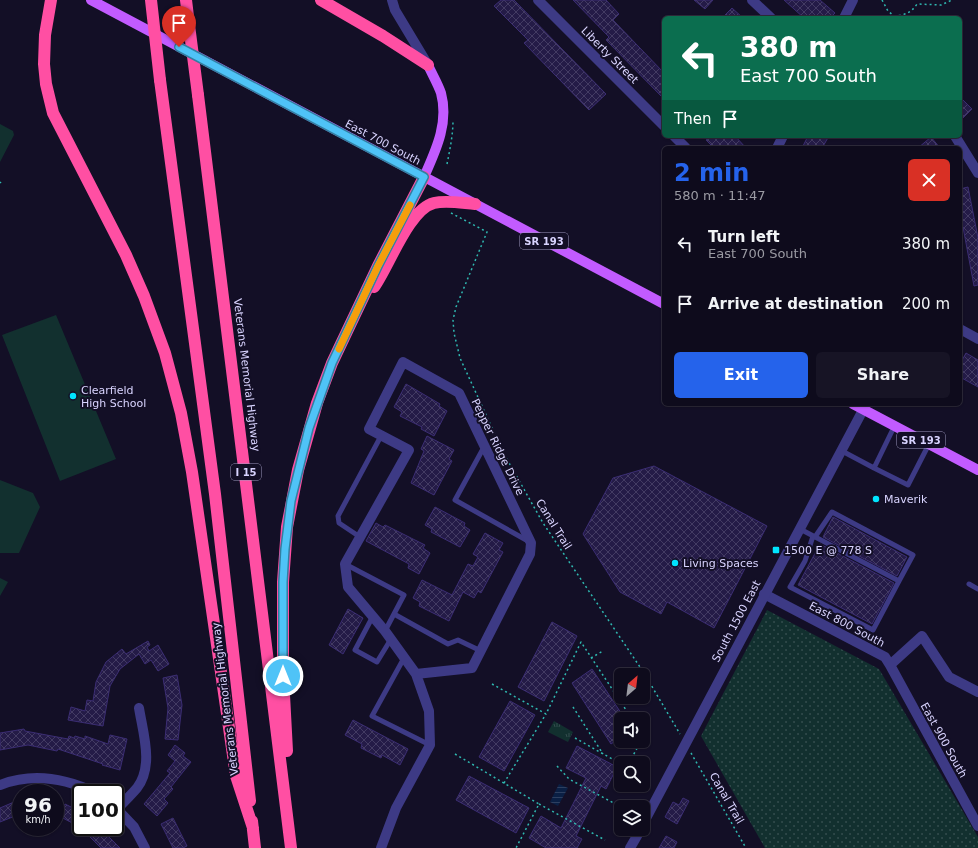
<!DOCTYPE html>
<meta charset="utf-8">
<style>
:root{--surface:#0e0b1c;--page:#171425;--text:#f1f3f6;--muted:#9b9ba3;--line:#2e2b3b;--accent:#2563eb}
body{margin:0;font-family:"DejaVu Sans",sans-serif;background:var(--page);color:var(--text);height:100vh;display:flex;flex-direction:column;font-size:15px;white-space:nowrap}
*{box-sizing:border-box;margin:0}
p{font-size:13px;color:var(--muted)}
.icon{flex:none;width:22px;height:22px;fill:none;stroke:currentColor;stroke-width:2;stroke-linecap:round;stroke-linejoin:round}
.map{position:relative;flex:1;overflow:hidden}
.panel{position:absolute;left:662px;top:146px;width:300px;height:260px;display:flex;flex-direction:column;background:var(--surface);border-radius:6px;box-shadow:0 1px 3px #0004,0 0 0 1px var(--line)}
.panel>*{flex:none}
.banner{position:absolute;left:662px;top:16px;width:300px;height:122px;border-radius:6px;box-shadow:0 1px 3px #0004,0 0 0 1px var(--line);background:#0b6e4f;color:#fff;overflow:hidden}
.needle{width:26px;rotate:28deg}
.buttons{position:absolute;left:614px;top:668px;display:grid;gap:8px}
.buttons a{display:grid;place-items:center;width:36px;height:36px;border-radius:6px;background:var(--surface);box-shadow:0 1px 3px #0004,0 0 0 1px var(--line);font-size:20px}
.speed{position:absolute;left:12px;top:784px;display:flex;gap:8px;font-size:20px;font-weight:700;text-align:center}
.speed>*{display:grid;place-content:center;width:52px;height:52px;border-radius:50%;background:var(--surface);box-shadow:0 1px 3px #0004,0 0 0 1px var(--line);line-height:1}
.speed small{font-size:10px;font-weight:400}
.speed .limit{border:2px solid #111;border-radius:6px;background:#fff;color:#111}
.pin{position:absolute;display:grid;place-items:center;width:34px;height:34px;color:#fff;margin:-41px -17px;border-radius:50% 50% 50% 0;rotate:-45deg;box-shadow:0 0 4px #0007}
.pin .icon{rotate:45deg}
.me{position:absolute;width:44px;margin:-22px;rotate:0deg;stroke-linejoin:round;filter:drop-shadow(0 0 3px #0008)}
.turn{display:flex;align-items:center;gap:14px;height:84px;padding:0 12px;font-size:18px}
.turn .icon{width:52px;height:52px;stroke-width:2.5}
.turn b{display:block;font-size:28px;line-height:34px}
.then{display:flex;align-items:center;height:38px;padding:0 12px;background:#0003;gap:8px;font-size:15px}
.round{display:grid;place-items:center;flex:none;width:42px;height:42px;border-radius:6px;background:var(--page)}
.overview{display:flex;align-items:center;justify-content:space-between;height:68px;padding:0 12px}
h1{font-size:24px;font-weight:700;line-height:30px;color:var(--accent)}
.cta{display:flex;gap:8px;margin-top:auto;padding:8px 12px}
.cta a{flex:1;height:46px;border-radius:6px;background:var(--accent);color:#fff;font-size:16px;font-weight:700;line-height:46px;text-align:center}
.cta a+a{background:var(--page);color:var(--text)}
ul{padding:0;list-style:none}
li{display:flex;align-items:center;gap:12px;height:60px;padding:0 12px}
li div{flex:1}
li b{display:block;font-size:15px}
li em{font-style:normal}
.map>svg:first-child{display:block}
</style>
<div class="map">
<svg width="978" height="848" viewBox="0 0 978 848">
<defs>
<pattern id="grass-dots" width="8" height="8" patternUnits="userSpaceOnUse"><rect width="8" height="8" fill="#12302f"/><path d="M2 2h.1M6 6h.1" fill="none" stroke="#344d4e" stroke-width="1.8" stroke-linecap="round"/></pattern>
<pattern id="park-tufts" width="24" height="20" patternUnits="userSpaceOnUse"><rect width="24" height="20" fill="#12302f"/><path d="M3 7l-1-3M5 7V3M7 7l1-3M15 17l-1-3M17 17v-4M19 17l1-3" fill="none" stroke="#344d4e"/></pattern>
<pattern id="water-rules" width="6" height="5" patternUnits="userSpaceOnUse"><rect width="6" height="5" fill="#0a1f44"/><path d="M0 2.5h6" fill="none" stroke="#2d3f60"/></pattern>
<pattern id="building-cross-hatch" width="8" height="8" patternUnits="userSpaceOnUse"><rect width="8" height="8" fill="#241b47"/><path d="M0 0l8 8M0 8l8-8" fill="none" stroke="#433b63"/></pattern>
</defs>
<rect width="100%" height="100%" fill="#130f26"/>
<path fill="url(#grass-dots)" d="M767 610 879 669 978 837V848H765L701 736Z"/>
<path fill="url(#park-tufts)" d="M554 721 573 732 568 742 548 732Z"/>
<path fill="#12302f" d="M0 124 13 131 14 135 0 162Z
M56 315 116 459 60 481 2 335Z
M0 480 33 493 40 507 19 553H0Z
M0 578 8 582 0 596Z"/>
<path fill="url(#water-rules)" d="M559 784 568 788 558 806 550 802Z"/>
<path fill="url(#building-cross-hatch)" stroke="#3b2d73" d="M501 0H514L606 94 589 110 524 43 528 40 494 6Z
M573 0H606L619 14 613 20 664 73V99L606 40 609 37Z
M694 0H713L705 9Z
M784 0H820L835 13 830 18H804Z
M732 8 743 18H722Z
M960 97 972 109 960 121Z
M711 136H735L746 148H714L706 140Z
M808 136H829L822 148H802Z
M931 137 940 148H918Z
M968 187 978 238V285L974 286 963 227H960V189Z
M966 353 978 360V387L960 377V364Z
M406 384 440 404 439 406 447 411 434 436 421 429 422 427 400 416 402 412 394 407Z
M427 436 454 450 449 459 452 461 434 495 411 483 424 451 421 449Z
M654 466 767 526 714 628 667 602 661 614 620 592 583 534 613 478Z
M435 507 465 523 464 526 470 530 460 547 431 532 432 529 425 525Z
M833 517 907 557 897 576 823 537Z
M376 523 383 527 385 525 425 545 423 548 430 553 419 574 408 568 409 564 366 541Z
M485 533 503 543 499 550 503 552 481 593 478 591 474 598 463 592 449 621 419 606 420 602 413 598 422 580 452 595 468 564 473 566 478 557 473 554Z
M820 544 894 583 872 624 798 585Z
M348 609 363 618 343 654 329 645Z
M552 622 577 636 544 701 518 687Z
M148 641 150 645 147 647 149 651 158 645 169 664 158 671 151 660 145 664 139 654 120 669 110 686 103 726 68 720 71 707 85 711 87 700 93 701 96 682 106 662 122 649 126 654Z
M592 669 625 719H621V737L611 744 572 683Z
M177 675 182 705 178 740 165 739 168 708 163 678Z
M510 701 535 715 504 771 479 757Z
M353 720 408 749 400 765 382 755 381 758 361 748 362 744 345 735Z
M24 729 25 731 68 739 69 736 74 738 75 736 85 739V736L108 744 110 735 127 739 120 770 102 765 103 764 58 749 57 751 28 745 0 750V733Z
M175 745 185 753 183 756 191 762 171 787 173 789 164 799 168 803 157 816 144 804 170 773 167 771 175 761 168 755Z
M577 746 617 767 606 789 601 786 576 836 582 839 577 848H546L529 838 541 816 561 828 586 778 566 768Z
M469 776 529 808 516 833 456 800Z
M683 798 689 801 677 824 665 817 673 802 679 805Z
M14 802 20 814 0 822V808Z
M65 804 81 812V821L78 826 59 816Z
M173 818 187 846 183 848H173L161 824Z
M80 827H99L120 848H101Z
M666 836 677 842 674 848H659Z"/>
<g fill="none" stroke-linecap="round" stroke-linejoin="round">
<path stroke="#2fb8b0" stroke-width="1.5" stroke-dasharray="2 3" stroke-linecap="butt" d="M882 0 888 11 894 16C905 15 911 13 917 4L941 5 952 0
M447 164C450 149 453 135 453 120
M0 182 1 183
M451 213 487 232 456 307 453 320 454 333 460 358 504 454 543 523 644 673 680 734
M591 658 603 651
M492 684 546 714 581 642 632 719
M573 707 603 754
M643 735V737
M575 738 621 764
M691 753 746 848
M455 754 539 804 516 848
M629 763 641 741
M557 766 569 779 621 807
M504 783 546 714
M539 804 605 840"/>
<path stroke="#3d3a85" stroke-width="5" d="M484 447 455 500 528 541
M842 451 874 468 894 427
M874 468 908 485 929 444
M800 529 899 581 873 630 790 587 805 561 813 536
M360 537 339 523 338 516 381 436
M815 537 832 512 913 555 899 581
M345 564 404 595 385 631
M969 584 978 589
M394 614 448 644 458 640 481 651
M373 616 355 650 377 662 391 639
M404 658 372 716 430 745"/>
<path stroke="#3d3a85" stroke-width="10" d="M538 0 664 126
M752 0 771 18
M844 18 853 0
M674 136 686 148
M955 136 978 173
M777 148 783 136
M960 329 978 339
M764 594 885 657 890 665 922 636 949 677 978 692
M890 665 978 826
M0 785C33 772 65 778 96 793
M115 807 134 827 145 848
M117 809C124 802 131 795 137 788 154 766 143 733 139 708
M381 848 396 808 430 745 429 711 416 674 385 631 348 587 345 564 409 450 369 429 403 362 459 393 531 543 530 554 472 668 416 674"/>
<path stroke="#3d3a85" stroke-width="10" d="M392 0 395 10 428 65
M643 824 863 410
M630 848 641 829"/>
<path stroke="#c25bff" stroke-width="10" d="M91 0 664 304
M424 177C436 150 449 123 441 93 438 84 432 74 428 65
M853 404 978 470"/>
<path stroke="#ff4fa3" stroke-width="12" d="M51 0 45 35 44 64 46 84 53 113 126 255 144 296 165 353 181 413 192 472 236 776 253 828
M186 0 189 25
M321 0 383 36 428 65
M160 80 215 494 250 801
M198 95 291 848
M374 287C389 266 409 209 434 203 446 200 462 203 475 204
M287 751 283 676V582L287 527 298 470 317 403 332 363 378 266 424 177
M252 821 255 848"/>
<path stroke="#ff4fa3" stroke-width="12" d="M151 0 160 80
M189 25 198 95"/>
</g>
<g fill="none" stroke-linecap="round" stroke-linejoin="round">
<g stroke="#337fa1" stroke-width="10">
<path id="route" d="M179 47 424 177 378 266 332 363 309 428 291 501 285 549 283 582V676"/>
</g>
<use href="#route" stroke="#4fc3f7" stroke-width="7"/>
<path stroke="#f59e0b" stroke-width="7" d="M339 349 378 266 410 205"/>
</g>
<g fill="#00e5ff" stroke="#130f26" stroke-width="1.5">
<circle cx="73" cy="396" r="4"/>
<circle cx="876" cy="499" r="4"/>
<rect x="772" y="546" width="8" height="8" rx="2"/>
<circle cx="675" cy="563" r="4"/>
</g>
<g text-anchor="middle" stroke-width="4" stroke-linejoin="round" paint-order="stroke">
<g fill="#130f26" stroke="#9e99be" stroke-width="1">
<rect x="520" y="233" width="48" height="16" rx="3"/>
<rect x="897" y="432" width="48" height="16" rx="3"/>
<rect x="231" y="464" width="30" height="16" rx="3"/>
</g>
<g font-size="10" font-weight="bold" fill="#d9d4ff">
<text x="544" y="245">SR 193</text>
<text x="921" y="444">SR 193</text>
<text x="246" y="476">I 15</text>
</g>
<g font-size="11" fill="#d9d4ff" stroke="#130f26">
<text transform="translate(610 55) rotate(45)" y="4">Liberty Street</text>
<text transform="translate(383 142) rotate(28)" y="4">East 700 South</text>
<text transform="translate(247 375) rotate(83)" y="4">Veterans Memorial Highway</text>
<text transform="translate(498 447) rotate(64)" y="4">Pepper Ridge Drive</text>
<text transform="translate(554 524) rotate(58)" y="4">Canal Trail</text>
<text transform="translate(736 621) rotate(-62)" y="4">South 1500 East</text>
<text transform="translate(847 624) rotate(28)" y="4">East 800 South</text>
<text transform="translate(225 699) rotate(-97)" y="4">Veterans Memorial Highway</text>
<text transform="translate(944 740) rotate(61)" y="4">East 900 South</text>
<text transform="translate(727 798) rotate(60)" y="4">Canal Trail</text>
</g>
<g font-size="11" fill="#d9d4ff" stroke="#130f26" text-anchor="start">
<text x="81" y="394">Clearfield<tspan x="81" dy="13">High School</tspan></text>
<text x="884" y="503">Maverik</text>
<text x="784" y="554">1500 E @ 778 S</text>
<text x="683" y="567">Living Spaces</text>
</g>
</g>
</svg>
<div class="buttons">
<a><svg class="needle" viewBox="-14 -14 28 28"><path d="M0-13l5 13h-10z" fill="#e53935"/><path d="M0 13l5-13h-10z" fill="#9b9ba3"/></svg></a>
<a><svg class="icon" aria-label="sound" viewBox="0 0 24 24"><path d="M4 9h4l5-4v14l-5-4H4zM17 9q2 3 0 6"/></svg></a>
<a><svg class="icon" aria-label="search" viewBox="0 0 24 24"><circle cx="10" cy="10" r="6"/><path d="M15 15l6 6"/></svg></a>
<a><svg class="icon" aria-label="layers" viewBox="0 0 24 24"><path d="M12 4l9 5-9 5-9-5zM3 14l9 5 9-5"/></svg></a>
</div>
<div class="speed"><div>96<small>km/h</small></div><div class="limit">100</div></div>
<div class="pin" style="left:179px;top:47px;background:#d93025"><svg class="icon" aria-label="arrive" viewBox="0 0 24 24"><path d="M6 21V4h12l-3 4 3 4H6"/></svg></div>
<svg class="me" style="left:283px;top:676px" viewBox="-20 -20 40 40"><circle r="17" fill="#4fc3f7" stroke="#fff" stroke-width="3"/><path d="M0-11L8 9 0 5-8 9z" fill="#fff"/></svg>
<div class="banner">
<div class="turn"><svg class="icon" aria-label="left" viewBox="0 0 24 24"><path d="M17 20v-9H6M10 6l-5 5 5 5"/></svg><div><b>380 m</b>East 700 South</div></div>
<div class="then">Then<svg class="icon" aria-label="arrive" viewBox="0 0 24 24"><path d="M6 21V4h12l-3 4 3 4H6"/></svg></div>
</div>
<section class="panel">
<div class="overview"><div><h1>2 min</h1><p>580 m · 11:47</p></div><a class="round" style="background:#d93025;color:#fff"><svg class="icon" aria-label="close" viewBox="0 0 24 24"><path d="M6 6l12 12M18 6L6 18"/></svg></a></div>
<ul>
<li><svg class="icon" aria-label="left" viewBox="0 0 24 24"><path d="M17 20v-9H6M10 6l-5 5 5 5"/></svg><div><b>Turn left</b><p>East 700 South</p></div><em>380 m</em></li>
<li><svg class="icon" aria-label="arrive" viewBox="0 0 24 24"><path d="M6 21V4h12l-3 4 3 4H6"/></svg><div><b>Arrive at destination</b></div><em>200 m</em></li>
</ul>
<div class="cta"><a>Exit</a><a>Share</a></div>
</section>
</div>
